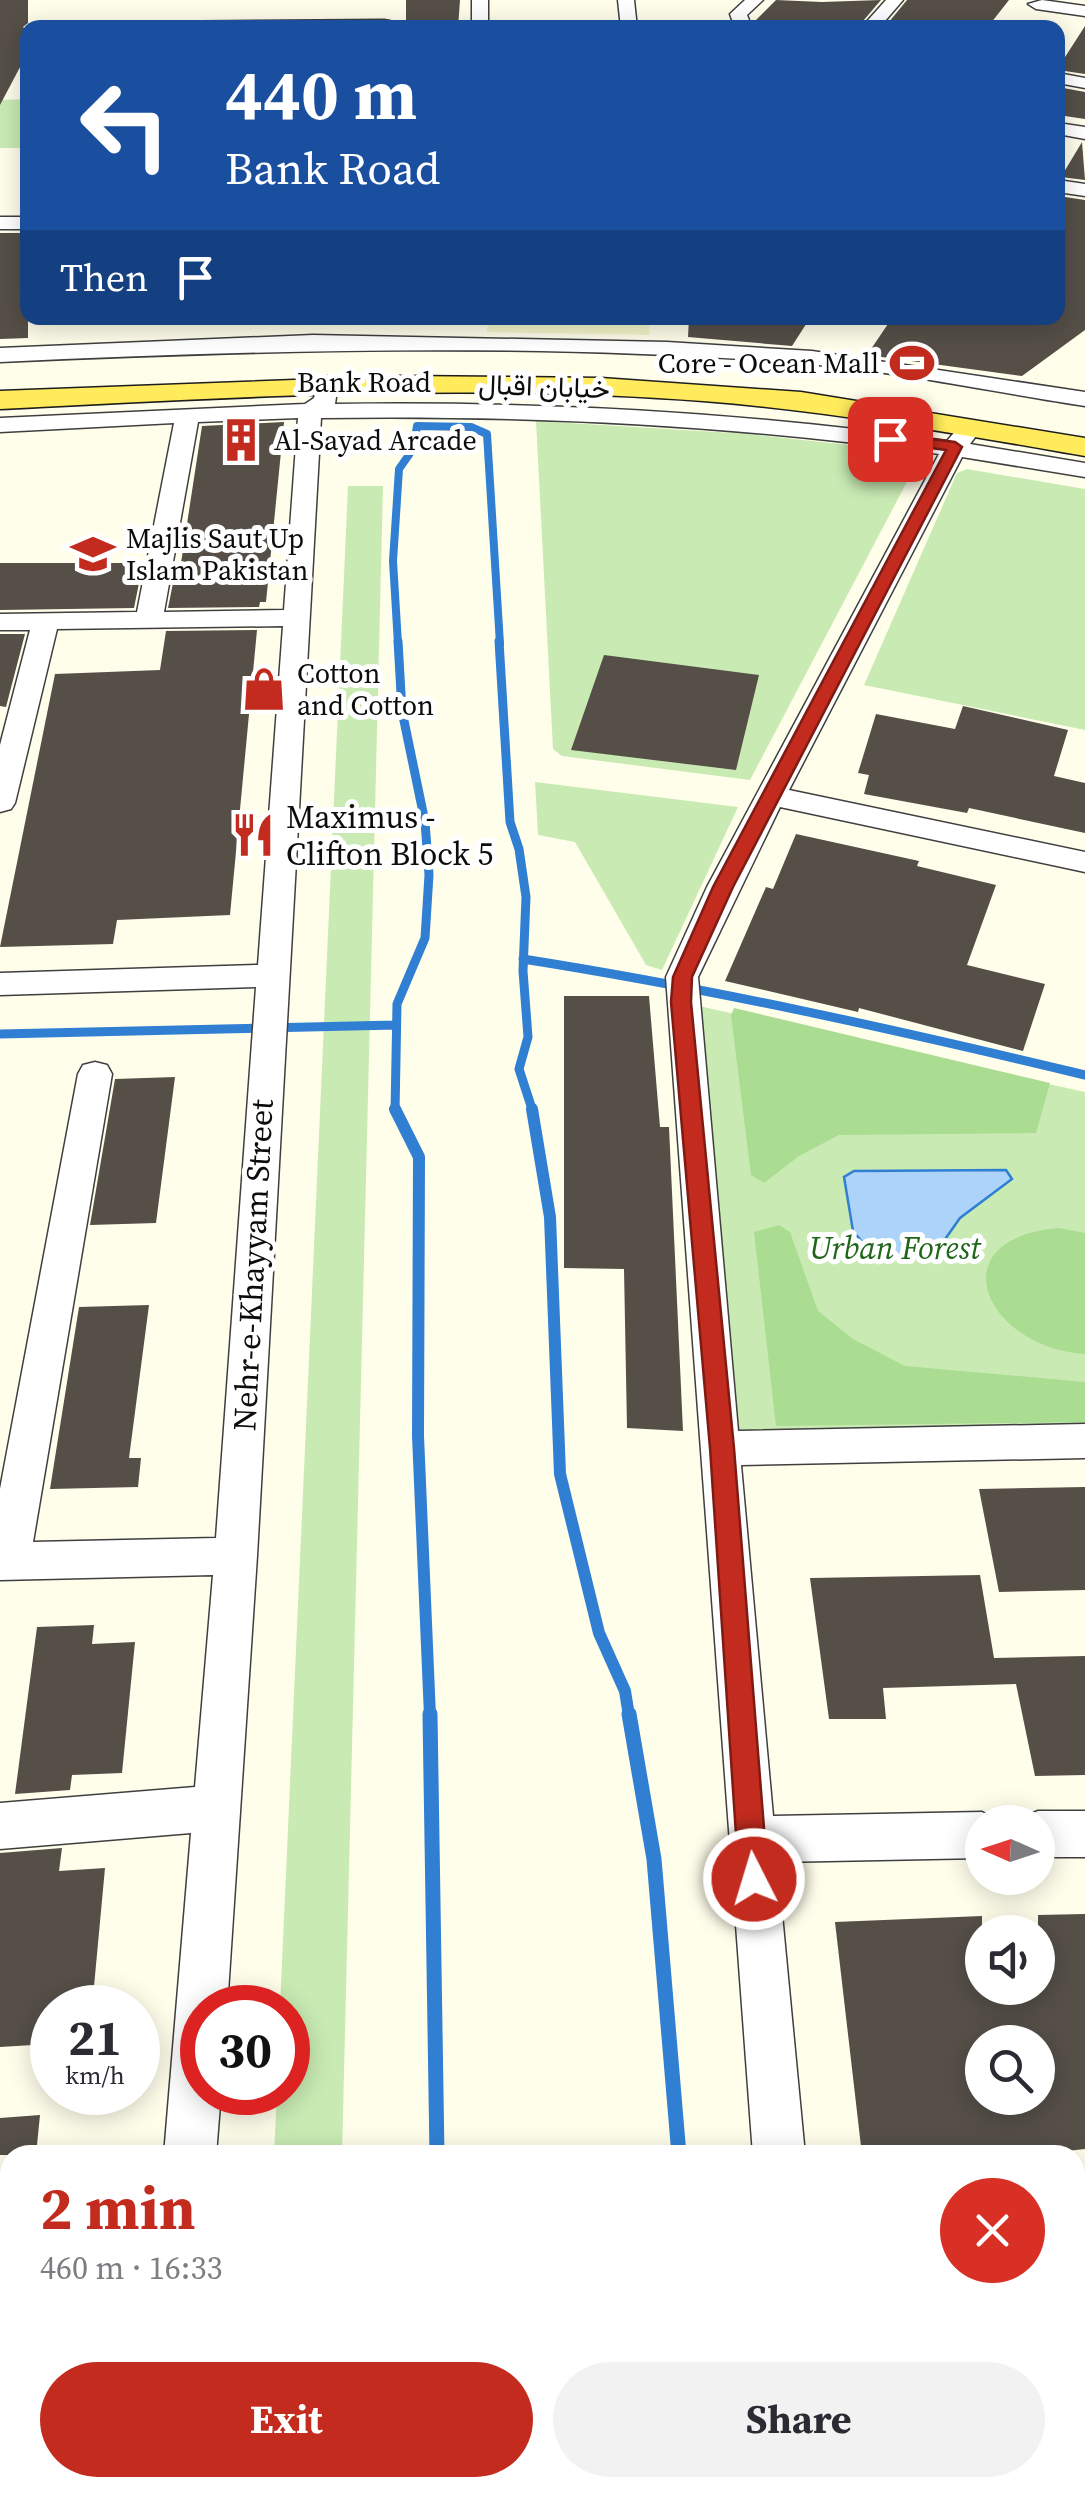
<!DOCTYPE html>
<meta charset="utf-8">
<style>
:root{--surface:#fff;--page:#f2f2f3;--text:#2b2b33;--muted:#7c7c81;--accent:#c22b1e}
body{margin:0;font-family:"Source Serif 4",Vazirmatn,serif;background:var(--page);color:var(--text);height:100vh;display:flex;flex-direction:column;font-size:38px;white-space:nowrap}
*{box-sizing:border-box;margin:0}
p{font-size:32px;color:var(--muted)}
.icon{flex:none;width:55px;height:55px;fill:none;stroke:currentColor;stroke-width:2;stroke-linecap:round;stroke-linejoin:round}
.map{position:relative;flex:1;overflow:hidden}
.sheet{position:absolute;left:0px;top:2145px;width:1085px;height:352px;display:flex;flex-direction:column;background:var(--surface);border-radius:30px 30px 0 0;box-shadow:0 5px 25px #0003}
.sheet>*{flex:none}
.guide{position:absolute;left:20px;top:20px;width:1045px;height:305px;border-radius:20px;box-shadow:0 5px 25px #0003;background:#1a4fa0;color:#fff;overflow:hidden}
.needle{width:65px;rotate:273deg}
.buttons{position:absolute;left:965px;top:1805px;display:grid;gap:20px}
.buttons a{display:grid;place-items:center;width:90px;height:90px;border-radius:50%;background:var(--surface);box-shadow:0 5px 25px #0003;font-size:50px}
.speed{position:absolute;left:30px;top:1985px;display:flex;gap:20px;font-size:50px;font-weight:700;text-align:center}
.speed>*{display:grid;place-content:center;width:130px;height:130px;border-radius:50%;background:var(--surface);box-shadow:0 5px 25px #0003;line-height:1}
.speed small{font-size:25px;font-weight:400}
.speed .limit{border:15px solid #d22;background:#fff;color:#111}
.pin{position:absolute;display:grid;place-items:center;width:85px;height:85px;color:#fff;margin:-42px;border-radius:20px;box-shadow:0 5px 15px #0006}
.me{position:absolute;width:110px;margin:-55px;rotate:355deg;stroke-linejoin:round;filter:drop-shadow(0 0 8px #0008)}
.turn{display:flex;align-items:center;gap:35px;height:210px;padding:0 40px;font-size:45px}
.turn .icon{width:130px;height:130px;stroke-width:2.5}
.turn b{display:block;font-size:70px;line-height:85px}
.then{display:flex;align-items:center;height:95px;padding:0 40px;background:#0003;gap:20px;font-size:38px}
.round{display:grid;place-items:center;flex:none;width:105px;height:105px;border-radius:52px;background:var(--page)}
.overview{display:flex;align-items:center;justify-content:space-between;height:170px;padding:0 40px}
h1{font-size:60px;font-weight:700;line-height:75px;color:var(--accent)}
.action{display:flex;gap:20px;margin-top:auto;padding:20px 40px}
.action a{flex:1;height:115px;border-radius:60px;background:var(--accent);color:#fff;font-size:40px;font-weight:700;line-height:115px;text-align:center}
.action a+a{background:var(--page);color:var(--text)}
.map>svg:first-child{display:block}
</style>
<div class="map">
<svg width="1085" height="2496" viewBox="0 0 1085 2496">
<rect width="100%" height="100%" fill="#fffeeb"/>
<path fill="#f4f6ca" d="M488 318H648L650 335 487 332Z"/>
<path fill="#c9ebb3" d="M27 99V148H0V100Z
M536 421 749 434 877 448 919 459 750 780 562 756 553 749Z
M967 469 1085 489V730L864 685 957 473Z
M348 486H383L342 2155H274L277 2093 288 2092V2008L280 2007Z
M535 782 738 807 662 970 646 965 575 842 538 835Z
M681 1002 1085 1092V1441L722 1448Z
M1075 2340H1085V2496H889L888 2488H1075Z
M259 2488H365L366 2496H259Z"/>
<path fill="#aadc92" d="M734 1008 1050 1083 1036 1133 839 1135 799 1156 764 1183 751 1175 731 1015Z
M779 1225 790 1232 818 1311 853 1339 905 1366 1085 1382V1422L776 1426 754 1232Z
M1059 1228 1085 1233V1354C985 1348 936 1238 1059 1228Z"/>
<path fill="#add3f9" stroke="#317fd3" stroke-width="2.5" d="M1006 1170 1012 1179 960 1218 934 1255H873L853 1231 844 1177 854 1171Z"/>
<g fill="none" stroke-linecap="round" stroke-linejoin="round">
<path stroke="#317fd3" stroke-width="8" d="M398 644 393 561 399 469 413 449 417 426 471 427 487 434 500 644"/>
<path stroke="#317fd3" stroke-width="9" d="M499 641 510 822 519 849 526 897 523 971 528 1037 519 1069 533 1112
M523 959C713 989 898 1030 1085 1075
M0 1034 396 1025
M395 1112 397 1004 425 938 429 875 425 822 402 711 398 641"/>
<path stroke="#317fd3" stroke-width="12" d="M395 1109 419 1157 418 1436 430 1716
M532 1109 550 1217 560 1474 599 1633 625 1691 629 1716"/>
<path stroke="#317fd3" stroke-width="15" d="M430 1714 437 2155
M629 1714 654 1859 679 2155
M431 2488 432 2496
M702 2488 703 2496"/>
</g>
<path fill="#554f48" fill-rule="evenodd" d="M0 0H28V23L23 27 28 32V52L0 105Z
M406 0H460L458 28H406Z
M776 0 822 2 881 0 857 28H755L754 22Z
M907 0H1009L987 28H884Z
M1085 26V74L1058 70V68Z
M1058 87 1085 92V119L1058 115Z
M1082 142 1085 180 1061 177Z
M1058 196 1085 200V330L1022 376 867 355 892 318H1058Z
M0 233H28V338L0 339Z
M689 318H810L792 346 688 337Z
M284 422 266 602H260L259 607 168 608 177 563H181L202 426Z
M0 563H143L134 608 0 610Z
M257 630 230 915 117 920 113 944 0 947 55 674 160 670 166 631Z
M0 634H25L6 707 0 706Z
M604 655 759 675 736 770 571 750Z
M963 706 1068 730 1054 776 1085 783V833L969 808 967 813 864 794 869 775 858 773 876 714 955 729Z
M796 834 919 861 917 866 996 885 967 965 1045 984 1023 1051 859 1008 858 1012 725 981 766 887 773 889Z
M564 996H649L660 1127H669L683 1431 627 1428 624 1269 564 1268Z
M175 1077 156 1223 90 1225 115 1079Z
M149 1305 129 1458H141L138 1487 50 1489 79 1307Z
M1085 1487V1590L999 1592 979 1489Z
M980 1575 994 1658 1085 1656V1775L1035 1776 1016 1684 883 1688 886 1719H829L810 1578Z
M94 1625 92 1644 135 1642 122 1773 72 1775 70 1790 15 1794 37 1627Z
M62 1848 59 1871 105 1868 92 2008H52V2026L36 2027 33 2045 0 2047V1853Z
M1085 1914V2149L1057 2152 1058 2155H862L835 1922 982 1916V1988H1038V1915ZM982 2042H1038V2098H982Z
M40 2115 36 2155H0V2118Z"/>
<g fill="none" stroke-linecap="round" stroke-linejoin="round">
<g stroke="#3f3f3f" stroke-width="3">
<path id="minor" d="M472 0H488V28H472Z
M618 0H634L637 28H621Z
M745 0H763L747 15 752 28H735L730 14Z
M886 0H903L879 28H861Z
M1042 0 1085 6V16L1036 9 1028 4Z
M384 20 390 21 391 28H27L35 23Z
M1058 73 1085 78V88L1058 83Z
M1058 123 1085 127V139L1058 134Z
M1058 180 1085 184V196L1058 192Z
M0 217H28V229H0Z
M313 335 667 342 812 351 1085 392V406C993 392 901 372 808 364 539 342 269 350 0 362V348Z
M327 376 338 383 335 404C540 401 744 412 947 441L962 423 970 421 982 428 970 444 1085 463V477L962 457 789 790 1085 852V872L780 807 698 977 738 1431 1085 1424V1458L741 1465 773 1816 982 1812 1000 1822H982V1858L777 1862 805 2155H753L666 977 707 887 939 454C734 425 528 415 321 418L257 1556 227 2008H202V2092H221L216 2155H164L191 1833 0 1849V1803L195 1787 213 1575 0 1580V1489L78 1074 83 1065 95 1062 107 1065 112 1074 33 1542 216 1538 256 987 0 995V973L258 965 283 626 57 629 15 803 11 809 0 812V745L30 630H0V614L137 612 174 423 0 432V418L305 404 314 398 319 378ZM298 418 284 610 164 612 198 422Z
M1038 1811H1085V1857H1038V1822H1019L1021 1818Z
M10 2431V2488H14L0 2490V2432Z
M136 2488H194L193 2496H135Z
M780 2488H838L839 2496H781Z"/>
</g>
<g stroke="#1d1d1d" stroke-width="3">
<path id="major" d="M401 376 601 378 801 392 1085 438V456C958 434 832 411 703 401 469 383 234 397 0 409V391Z"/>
</g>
<use href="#minor" fill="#fff" fill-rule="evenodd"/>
<use href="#major" fill="#ffeb5c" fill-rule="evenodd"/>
</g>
<path fill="#c22b1e" stroke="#7e1c14" stroke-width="2.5" d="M890 434 955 442 962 447 733 887 692 977 691 1002 734 1448 768 1879 764 1889 754 1893 743 1889 739 1879 710 1448 671 1002 673 977 713 887 946 450 885 442V436Z"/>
<defs>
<g id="stadium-bare" transform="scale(3.45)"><path d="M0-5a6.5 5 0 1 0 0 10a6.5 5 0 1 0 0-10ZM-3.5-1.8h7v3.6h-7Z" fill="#c22b1e" stroke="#fff" stroke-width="2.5" paint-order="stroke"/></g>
<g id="building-bare" transform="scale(3.45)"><path d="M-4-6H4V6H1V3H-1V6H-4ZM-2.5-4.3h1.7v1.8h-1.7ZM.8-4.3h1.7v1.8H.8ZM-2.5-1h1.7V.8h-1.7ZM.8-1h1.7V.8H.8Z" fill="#c22b1e" stroke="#fff" stroke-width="2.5" paint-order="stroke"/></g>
<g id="school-bare" transform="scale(3.45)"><path d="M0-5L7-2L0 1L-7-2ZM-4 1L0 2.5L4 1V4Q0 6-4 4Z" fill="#c22b1e" stroke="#fff" stroke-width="2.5" paint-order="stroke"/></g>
<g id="shop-bare" transform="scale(3.45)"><path d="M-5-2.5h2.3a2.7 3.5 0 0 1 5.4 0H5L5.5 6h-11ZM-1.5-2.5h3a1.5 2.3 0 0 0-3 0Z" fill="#c22b1e" stroke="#fff" stroke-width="2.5" paint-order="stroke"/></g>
<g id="restaurant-bare" transform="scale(3.45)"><path d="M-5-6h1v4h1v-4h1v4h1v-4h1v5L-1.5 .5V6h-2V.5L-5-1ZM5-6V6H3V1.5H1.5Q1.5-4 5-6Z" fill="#c22b1e" stroke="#fff" stroke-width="2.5" paint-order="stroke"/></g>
</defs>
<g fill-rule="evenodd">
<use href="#stadium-bare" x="912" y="363"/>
<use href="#building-bare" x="241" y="440"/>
<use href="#school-bare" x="93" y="554"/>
<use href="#shop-bare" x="264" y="689"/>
<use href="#restaurant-bare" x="253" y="835"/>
</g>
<g text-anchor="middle" stroke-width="10" stroke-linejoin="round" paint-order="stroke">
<g font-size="28" fill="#0c0c0c" stroke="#fff" text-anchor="start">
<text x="879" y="373" text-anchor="end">Core - Ocean Mall</text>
<text x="274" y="450">Al-Sayad Arcade</text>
<text x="126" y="548">Majlis Saut Up<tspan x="126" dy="32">Islam Pakistan</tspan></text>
<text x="297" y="683">Cotton<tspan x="297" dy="32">and Cotton</tspan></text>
</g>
<g font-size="28" fill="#0c0c0c" stroke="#fff">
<text x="364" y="392">Bank Road</text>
<text transform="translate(544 386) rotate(2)" y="10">خیابان اقبال</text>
</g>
<g font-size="32" fill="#0c0c0c" stroke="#fff" text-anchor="start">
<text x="286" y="828">Maximus -<tspan x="286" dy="37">Clifton Block 5</tspan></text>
</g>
<g font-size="32" font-style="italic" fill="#20661a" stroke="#fff">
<text x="895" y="1259">Urban Forest</text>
</g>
<g font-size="32" fill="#0c0c0c" stroke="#fff">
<text transform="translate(253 1265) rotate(-87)" y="11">Nehr-e-Khayyam Street</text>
</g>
</g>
</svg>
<div class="buttons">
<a><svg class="needle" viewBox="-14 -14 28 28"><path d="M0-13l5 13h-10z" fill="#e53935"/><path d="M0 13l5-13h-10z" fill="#7c7c81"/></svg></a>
<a><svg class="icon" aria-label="sound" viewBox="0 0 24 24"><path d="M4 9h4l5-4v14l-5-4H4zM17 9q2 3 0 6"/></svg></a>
<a><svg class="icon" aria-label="search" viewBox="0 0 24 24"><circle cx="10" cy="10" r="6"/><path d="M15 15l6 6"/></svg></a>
</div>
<div class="speed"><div>21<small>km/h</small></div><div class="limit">30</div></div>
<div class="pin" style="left:890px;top:439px;background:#d93025"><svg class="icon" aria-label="arrive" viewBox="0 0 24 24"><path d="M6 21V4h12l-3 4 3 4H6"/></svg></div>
<svg class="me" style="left:754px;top:1879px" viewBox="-20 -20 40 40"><circle r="17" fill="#c22b1e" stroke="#fff" stroke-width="3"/><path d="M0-11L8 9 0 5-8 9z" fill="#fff"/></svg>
<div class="guide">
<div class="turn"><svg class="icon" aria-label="left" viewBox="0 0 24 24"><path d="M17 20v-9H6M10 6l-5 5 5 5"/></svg><div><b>440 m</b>Bank Road</div></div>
<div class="then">Then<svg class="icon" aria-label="arrive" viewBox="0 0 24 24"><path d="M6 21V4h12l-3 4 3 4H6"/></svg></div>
</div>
<section class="sheet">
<div class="overview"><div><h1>2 min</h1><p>460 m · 16:33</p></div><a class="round" style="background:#d93025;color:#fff"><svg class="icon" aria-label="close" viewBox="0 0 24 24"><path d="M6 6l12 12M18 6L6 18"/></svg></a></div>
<div class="action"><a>Exit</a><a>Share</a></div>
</section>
</div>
